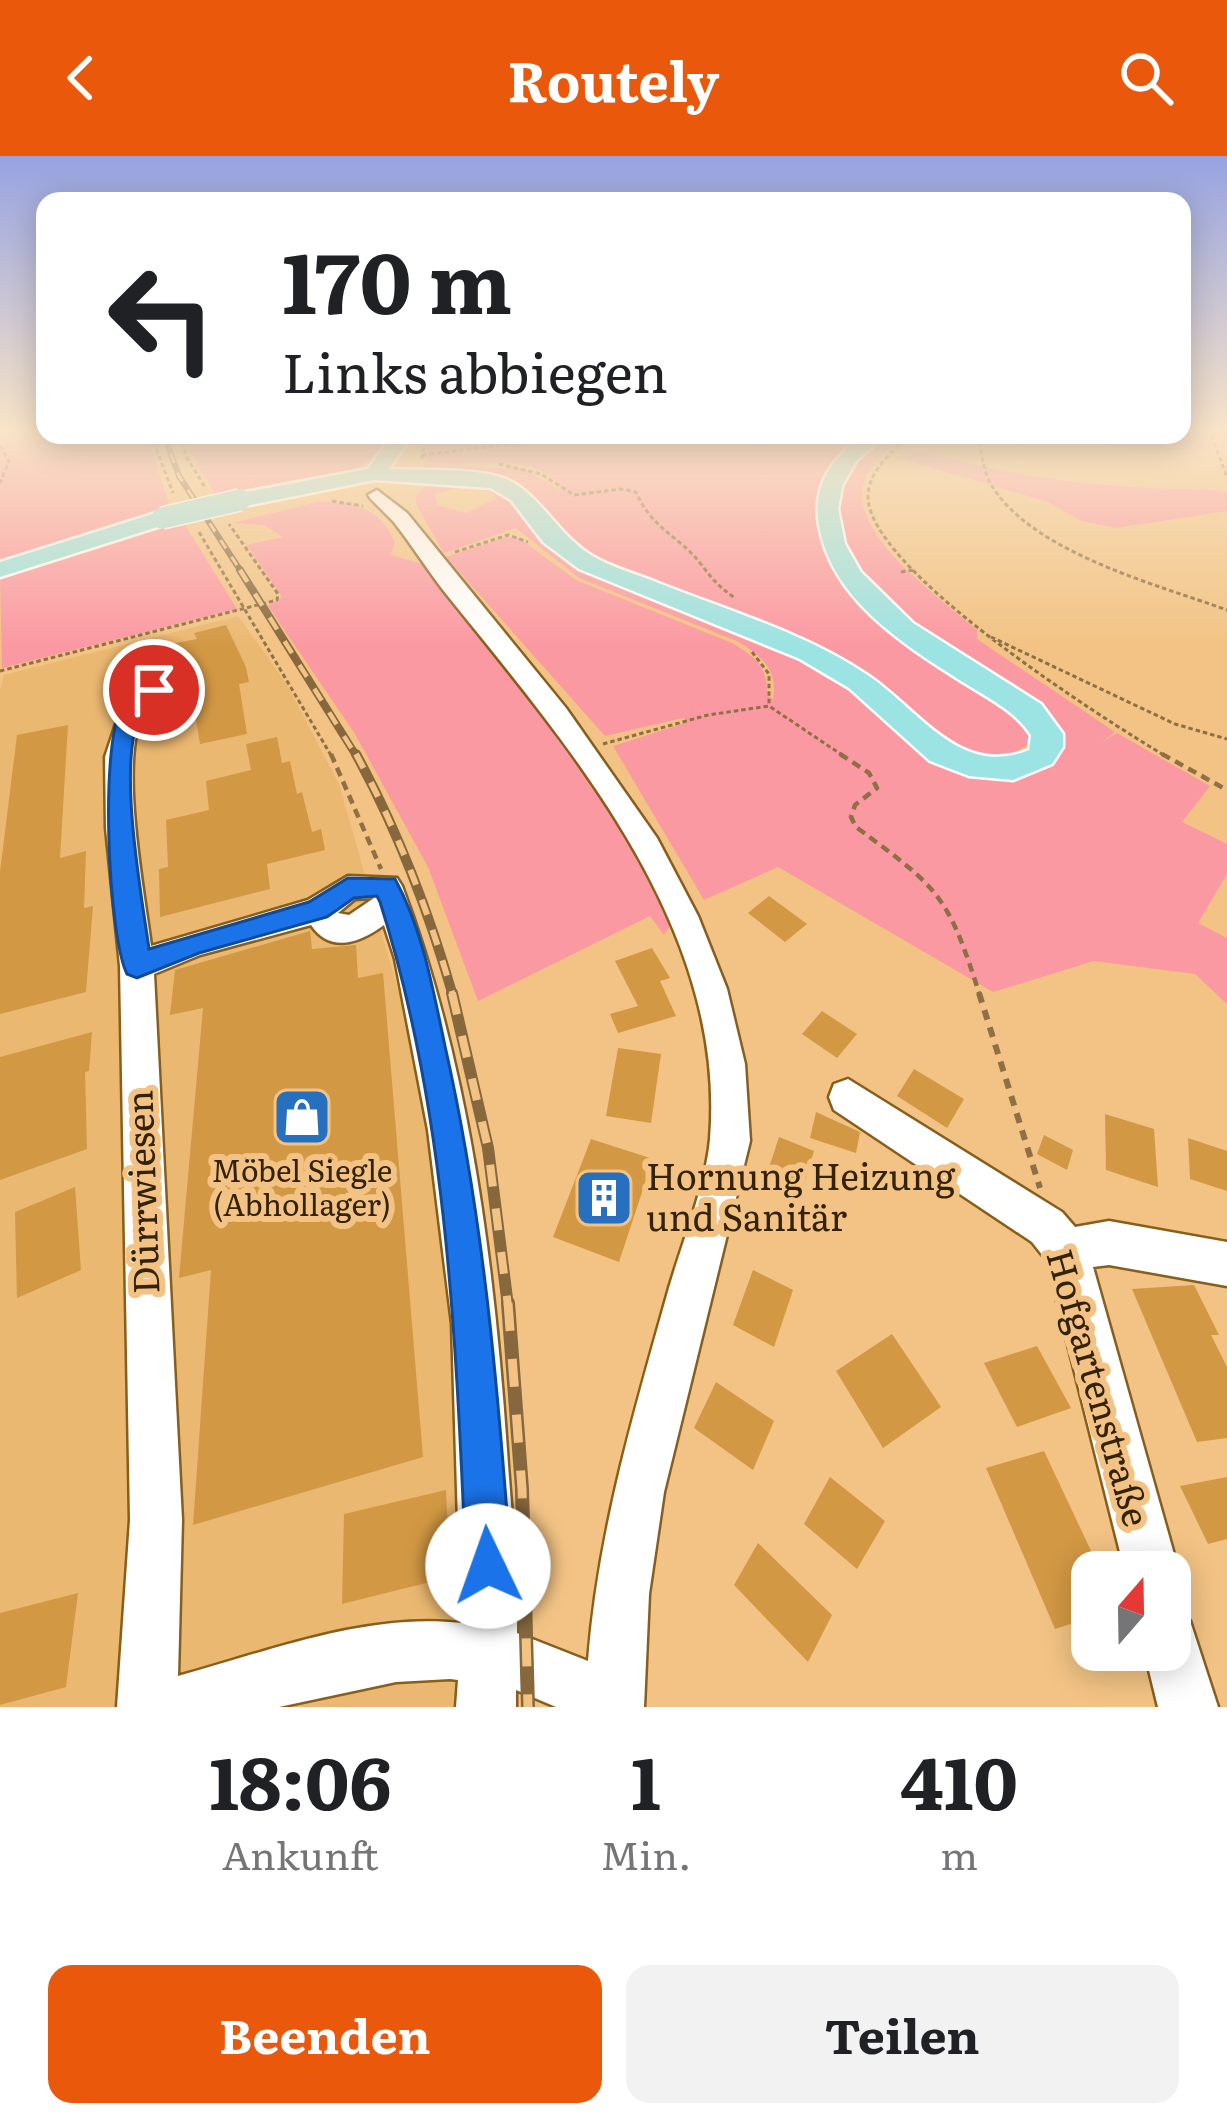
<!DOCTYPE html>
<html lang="de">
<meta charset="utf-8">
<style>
:root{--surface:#fff;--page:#f2f2f2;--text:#202124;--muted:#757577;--accent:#ea580c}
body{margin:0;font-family:Literata,serif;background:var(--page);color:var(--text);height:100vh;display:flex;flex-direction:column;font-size:45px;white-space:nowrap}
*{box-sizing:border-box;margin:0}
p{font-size:39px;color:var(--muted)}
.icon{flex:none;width:66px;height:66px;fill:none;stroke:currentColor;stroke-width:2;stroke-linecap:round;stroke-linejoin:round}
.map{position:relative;height:1551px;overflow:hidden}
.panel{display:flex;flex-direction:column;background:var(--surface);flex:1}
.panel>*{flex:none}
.hud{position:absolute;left:36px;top:36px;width:1155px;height:252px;border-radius:24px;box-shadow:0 6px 30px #0003;background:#fff;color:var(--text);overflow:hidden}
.needle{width:78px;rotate:20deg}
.tools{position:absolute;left:1071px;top:1395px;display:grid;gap:24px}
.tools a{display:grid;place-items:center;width:120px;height:120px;border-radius:24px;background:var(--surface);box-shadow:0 6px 30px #0003;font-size:60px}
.pin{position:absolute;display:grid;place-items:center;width:102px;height:102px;color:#fff;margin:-51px;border:6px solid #fff;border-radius:50%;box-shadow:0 3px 12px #0007}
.me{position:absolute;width:132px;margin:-66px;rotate:357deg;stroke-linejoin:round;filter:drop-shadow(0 0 9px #0008)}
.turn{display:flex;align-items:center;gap:42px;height:252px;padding:0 48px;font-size:54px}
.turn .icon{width:156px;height:156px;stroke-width:2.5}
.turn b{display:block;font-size:84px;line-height:102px}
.eta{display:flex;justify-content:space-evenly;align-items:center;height:204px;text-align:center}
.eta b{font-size:72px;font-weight:700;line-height:84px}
.primary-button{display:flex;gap:24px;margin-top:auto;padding:24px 48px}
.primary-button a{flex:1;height:138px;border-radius:24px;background:var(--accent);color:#fff;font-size:48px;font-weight:700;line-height:138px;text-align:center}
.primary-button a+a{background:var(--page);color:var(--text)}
header{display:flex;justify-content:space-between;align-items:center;height:156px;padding:0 48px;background:var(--accent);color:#fff;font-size:54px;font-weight:700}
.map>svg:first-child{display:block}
</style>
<header><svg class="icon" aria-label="back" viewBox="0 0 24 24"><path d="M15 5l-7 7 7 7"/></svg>Routely<svg class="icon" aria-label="search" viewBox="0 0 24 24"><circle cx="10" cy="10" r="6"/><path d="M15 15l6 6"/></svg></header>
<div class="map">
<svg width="1227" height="1551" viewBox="0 0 1227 1551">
<rect width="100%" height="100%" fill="#f2c384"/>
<path fill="#ebb871" d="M238 460 286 527 339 628 422 918 467 1333 470 1551H0V535L4 519Z"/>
<path fill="#fb99a3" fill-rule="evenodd" d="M0 273H45V279H147L170 352 0 403Z
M1182 273H1200L1207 293 1135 294 1108 289 1101 279H1182Z
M188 279H391C363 333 272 333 218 343L194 303Z
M428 279H865L828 315 820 332V368L912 494 1004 547 1030 576 1029 588 1005 603 963 597 893 543 586 401 524 334 424 320V309L523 313 564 336C535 289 470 317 427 305Z
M882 279H905C889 293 868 308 863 330 852 382 942 443 977 474V483L1115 576 1102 586 1117 577 1210 630 1182 666 1227 688V718L1198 767 1227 782V848L1195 818 1094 805 993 836 778 711 704 744 613 590 688 566 683 562 605 580 446 401 506 381 519 382 576 424 732 487C755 501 768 510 767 539L773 543C778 514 762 501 739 486L579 422 516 372 444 397 416 348V339L427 329C490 324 501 332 540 380L841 520 927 601 961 618 998 624 1049 612 1059 595C1026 567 992 539 959 511 894 457 765 355 882 279ZM466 330 492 336 497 342 467 357 437 349 435 338Z
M920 294C1024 325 1106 332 1214 334L1227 336V355L1116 372 1082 365 1048 346 899 302Z
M317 346C354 346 379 350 395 386L391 399 422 408 535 539 623 675 671 768 664 779 650 760 478 845 428 711 355 578 268 450 282 441 247 389 283 381 264 369 233 367Z
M182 364 237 453 2 512 0 419Z"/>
<path fill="#d29844" d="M226 469 246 511 249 526 239 528 247 578 200 588 186 502 123 515V497L197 483 194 477Z
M68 569 60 702 86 695 84 752 93 750 86 836 0 858V716L17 579Z
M277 581 282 607 290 605 297 638 302 636 312 676 321 673 325 694 267 708 270 733 160 761 159 713 168 711 166 664 209 654 206 625 251 614 246 588Z
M769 740 807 768 785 786 748 757Z
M310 775 312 793 356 789 358 822 383 817 423 1301 193 1369 211 1114 179 1122 203 852 170 859 175 814Z
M652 792 670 822 660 825 676 860 618 877 610 858 638 850 615 805Z
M822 855 857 878 837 902 802 878Z
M92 876 89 915 85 916 87 993 0 1024V901Z
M618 892 661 898 651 967 606 960Z
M914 913 964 943 947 972 897 940Z
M816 956 860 976 856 997 810 982Z
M1105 958 1154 973 1158 1031 1106 1014Z
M1044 979 1073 994 1067 1014 1037 998Z
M779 981 814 995 800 1042 764 1027Z
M1188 982 1227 995V1035L1190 1023Z
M591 983 653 1003 619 1106 553 1081Z
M75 1031 81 1114 17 1142 15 1056Z
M753 1114 793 1134 774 1191 733 1169Z
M1194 1129 1219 1179H1211L1227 1211V1282L1197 1286 1132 1133Z
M892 1178 941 1251 883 1292 836 1215Z
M1037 1190 1071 1252 1017 1271 984 1207Z
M716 1226 774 1265 753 1314 694 1272Z
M1044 1295 1101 1416H1092V1461L1055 1473 986 1312Z
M830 1321 885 1365 857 1413 804 1368Z
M1227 1321V1383L1208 1388 1180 1330Z
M446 1334 450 1421 342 1448 344 1358Z
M758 1387 832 1459 808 1506 734 1429Z
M78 1437 66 1531 0 1549V1457Z"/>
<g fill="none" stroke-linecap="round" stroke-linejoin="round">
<g stroke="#885e1c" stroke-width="5">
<path id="minor" d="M377 334 407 357 566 552 657 682 698 760 727 833 745 908 750 985 664 1336 649 1438 644 1551H556L516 1534V1551H456L458 1524 450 1523 396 1526 279 1551H117L130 1364 120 810 106 672 105 601 123 547 145 529H163L166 534C161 541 151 546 146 554 116 594 145 739 151 790L308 744 348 720 397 722 402 730C469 908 494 1105 507 1294 511 1355 518 1416 517 1477L588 1505C598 1376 634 1256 669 1132 682 1087 706 1028 710 983 727 771 570 592 447 439 428 415 412 389 393 365L371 343 368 339ZM374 742 349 759 338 757 355 743ZM311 769C330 797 358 788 384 769L395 803 428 974 452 1168 461 1467C367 1456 266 1496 178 1520L182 1364 154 818 200 799Z
M848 923 1062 1056 1075 1071 1109 1065 1227 1086V1130L1109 1109 1093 1111 1179 1416 1171 1435 1170 1416H1125L1047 1105 1032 1086 834 954 829 941 834 928Z
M1170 1457 1190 1465 1218 1551H1158L1144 1494H1170Z"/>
</g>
<g stroke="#fff" stroke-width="5">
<path id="major" d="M392 279H412L389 313C421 315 480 311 508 324 542 340 559 382 596 402 614 412 636 418 656 426 726 454 803 476 866 518 918 552 959 623 1029 594L1031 579C1015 555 990 543 966 528 906 490 831 444 819 369 812 331 831 304 860 281L886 279 856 305 842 330 838 353 845 388 861 416 913 467 1041 548 1063 578V591L1052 608 1013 624 969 620 930 605 849 532 800 503 579 413 543 386 511 344 491 332 375 324 240 351 229 344 240 337 368 313Z
M162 355 170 357V367L0 421V406Z"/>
</g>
<path stroke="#8f6f43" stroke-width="3" stroke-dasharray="4.5 3" stroke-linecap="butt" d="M1209 273 1227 321
M151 279 173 337
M181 279 186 300 206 333
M661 279 732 283 750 279
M910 279C893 295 870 313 868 338 863 411 1105 564 1167 601
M977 279C982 293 982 311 989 325 1028 396 1156 428 1227 454
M0 290 9 305 0 327
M422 299 584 279
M422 303 425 279
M499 308 541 318 574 339 621 333 636 336C652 373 678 379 701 408 712 423 719 431 735 442
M332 345 363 350
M199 376 332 601
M455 396 508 379 528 386
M901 416 914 414
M991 481 1175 568 1227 583
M752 496 769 518V550
M0 515 277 444 278 438 229 368
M603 588 708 559 769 550 845 601"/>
<path stroke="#8f6f43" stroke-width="4.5" stroke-dasharray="9 6" stroke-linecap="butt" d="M331 598 381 713
M840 598 869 617 877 632 855 649 851 661 856 671C940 733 948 739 980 840
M1162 598 1227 634"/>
<path stroke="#8f6f43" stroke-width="6" stroke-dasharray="10 8" stroke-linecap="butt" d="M979 837 1040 1032"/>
<use href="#minor" fill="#fff" fill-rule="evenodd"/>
<use href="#major" fill="#9ce3e3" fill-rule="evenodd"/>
<g stroke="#87683d" stroke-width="6">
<path id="rail-far4" d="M164 279 179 320 242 417"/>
</g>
<g stroke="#87683d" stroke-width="8">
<path id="rail-far3" d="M240 414 357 601"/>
</g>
<g stroke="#87683d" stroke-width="10">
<path id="rail-far2" d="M356 598C398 675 429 756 453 840"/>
</g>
<g stroke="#87683d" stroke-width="12">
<path id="rail-far1" d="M452 837 488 992 508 1150"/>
</g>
<g stroke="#87683d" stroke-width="14">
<path id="rail" d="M508 1147 522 1333 528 1551"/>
</g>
<use href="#rail-far4" stroke="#f2c384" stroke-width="3" stroke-dasharray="10" stroke-linecap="butt"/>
<use href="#rail-far3" stroke="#f2c384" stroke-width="4.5" stroke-dasharray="14" stroke-linecap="butt"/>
<use href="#rail-far2" stroke="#f2c384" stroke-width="6" stroke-dasharray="16" stroke-linecap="butt"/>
<use href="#rail-far1" stroke="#f2c384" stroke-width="8" stroke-dasharray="22" stroke-linecap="butt"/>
<use href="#rail" stroke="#f2c384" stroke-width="9" stroke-dasharray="28" stroke-linecap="butt"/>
<g stroke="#fff" stroke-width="24" stroke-linecap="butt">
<path id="major-bridge" d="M162 362 240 344"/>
</g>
<use href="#major-bridge" stroke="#9ce3e3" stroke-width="21"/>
</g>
<linearGradient id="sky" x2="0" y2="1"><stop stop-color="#96a3e1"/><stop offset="0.56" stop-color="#f9e4c8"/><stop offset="1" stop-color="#f9e4c8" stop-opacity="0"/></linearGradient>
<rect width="1227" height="490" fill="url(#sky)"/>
<path fill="#1a73e8" stroke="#114b97" stroke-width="3" d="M154 528 164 534C158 540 149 546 144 553 114 594 142 741 149 793L309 746 348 722 395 723C423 774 433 834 445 890 484 1063 498 1233 511 1410L504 1426 488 1432 472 1426 466 1410C456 1188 448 959 380 746L377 740 354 742 327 761 199 797 137 822 127 818C108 780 99 584 123 549 130 540 143 531 154 528Z"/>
<defs>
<g id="shop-square" transform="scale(3)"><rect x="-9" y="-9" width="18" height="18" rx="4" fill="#276fbf" stroke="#f2c384"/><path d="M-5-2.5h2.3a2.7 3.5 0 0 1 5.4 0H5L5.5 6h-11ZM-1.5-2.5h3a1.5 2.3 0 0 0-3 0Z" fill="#fff"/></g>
<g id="building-square" transform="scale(3)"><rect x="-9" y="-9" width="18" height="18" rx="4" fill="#276fbf" stroke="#f2c384"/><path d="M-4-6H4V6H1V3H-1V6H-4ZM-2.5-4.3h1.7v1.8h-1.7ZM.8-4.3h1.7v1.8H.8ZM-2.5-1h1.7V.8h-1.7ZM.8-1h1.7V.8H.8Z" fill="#fff"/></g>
</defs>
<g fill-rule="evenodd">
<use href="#shop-square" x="302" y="961"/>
<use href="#building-square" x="604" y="1042"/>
</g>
<g text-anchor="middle" stroke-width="12" stroke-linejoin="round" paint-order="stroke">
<g font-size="30" fill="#342207" stroke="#f2c384">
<text x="302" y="1026">Möbel Siegle<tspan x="302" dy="34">(Abhollager)</tspan></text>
</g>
<g font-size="36" fill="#342207" stroke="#f2c384" text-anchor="start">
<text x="646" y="1034">Hornung Heizung<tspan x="646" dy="41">und Sanitär</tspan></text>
</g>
<g font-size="36" fill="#342207" stroke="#f2c384">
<text transform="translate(143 1036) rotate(-92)" y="13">Dürrwiesen</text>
<text transform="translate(1098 1232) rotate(74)" y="13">Hofgartenstraße</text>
</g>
</g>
</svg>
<div class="tools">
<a><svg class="needle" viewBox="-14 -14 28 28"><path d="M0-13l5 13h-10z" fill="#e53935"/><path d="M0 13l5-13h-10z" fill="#757577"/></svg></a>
</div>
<div class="pin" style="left:154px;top:534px;background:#d93025"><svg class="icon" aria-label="arrive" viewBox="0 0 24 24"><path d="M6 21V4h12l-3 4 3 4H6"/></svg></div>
<svg class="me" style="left:488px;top:1410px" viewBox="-20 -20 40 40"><circle r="19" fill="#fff"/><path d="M0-13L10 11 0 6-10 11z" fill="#1a73e8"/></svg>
<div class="hud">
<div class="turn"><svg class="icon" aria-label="left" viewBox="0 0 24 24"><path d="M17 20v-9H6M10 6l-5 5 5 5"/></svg><div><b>170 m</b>Links abbiegen</div></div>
</div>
</div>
<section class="panel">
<div class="eta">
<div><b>18:06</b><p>Ankunft</p></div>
<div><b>1</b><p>Min.</p></div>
<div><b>410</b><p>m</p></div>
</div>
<div class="primary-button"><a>Beenden</a><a>Teilen</a></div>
</section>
